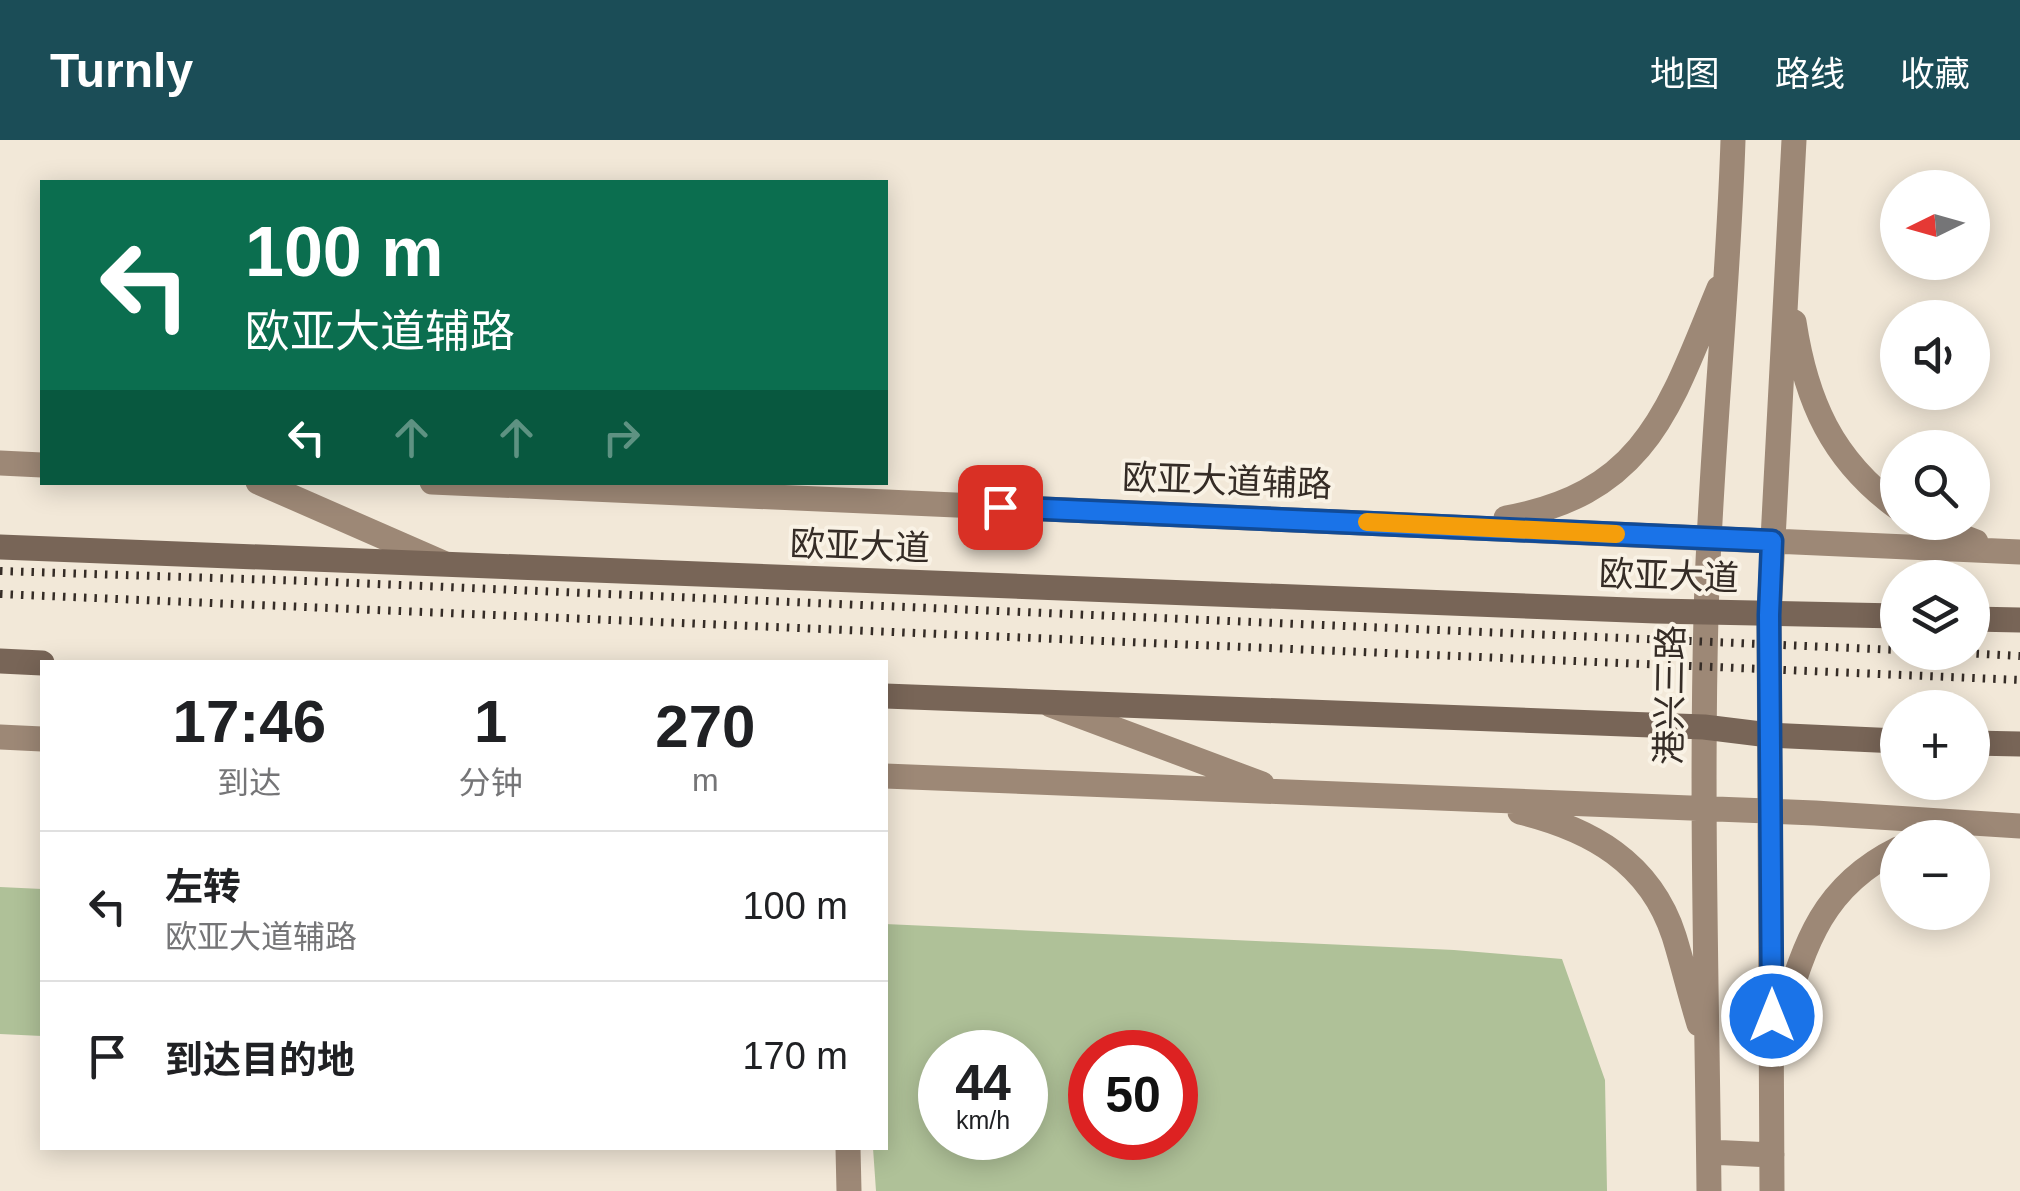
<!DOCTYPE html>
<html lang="zh">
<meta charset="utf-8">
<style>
:root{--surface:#fff;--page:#f2f2f2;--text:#202124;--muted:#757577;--line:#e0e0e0;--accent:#1b4d57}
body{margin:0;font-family:Arial,"Noto Sans SC",sans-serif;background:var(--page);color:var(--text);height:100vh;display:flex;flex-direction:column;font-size:38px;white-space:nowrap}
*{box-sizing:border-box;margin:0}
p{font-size:32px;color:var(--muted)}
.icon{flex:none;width:55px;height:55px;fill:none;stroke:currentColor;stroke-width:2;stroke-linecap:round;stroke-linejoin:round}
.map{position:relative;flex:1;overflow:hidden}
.sheet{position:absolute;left:40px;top:520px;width:848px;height:490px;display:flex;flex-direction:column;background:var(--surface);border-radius:0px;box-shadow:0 5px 25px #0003}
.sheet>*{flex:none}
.hud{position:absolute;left:40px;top:40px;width:848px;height:305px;border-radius:0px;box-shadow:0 5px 25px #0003;background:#0b6e4f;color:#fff;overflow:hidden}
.needle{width:65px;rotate:265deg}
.tools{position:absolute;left:1880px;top:30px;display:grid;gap:20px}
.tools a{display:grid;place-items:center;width:110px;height:110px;border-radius:50%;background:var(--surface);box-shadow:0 5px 25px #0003;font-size:50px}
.speed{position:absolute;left:918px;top:890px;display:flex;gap:20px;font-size:50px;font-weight:700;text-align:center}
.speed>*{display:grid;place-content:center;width:130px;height:130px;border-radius:50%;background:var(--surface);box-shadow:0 5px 25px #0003;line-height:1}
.speed small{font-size:25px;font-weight:400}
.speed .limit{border:15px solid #d22;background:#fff;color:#111}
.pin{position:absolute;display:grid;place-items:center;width:85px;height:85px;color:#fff;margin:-42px;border-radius:20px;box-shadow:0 5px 15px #0006}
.me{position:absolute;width:110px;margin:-55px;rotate:0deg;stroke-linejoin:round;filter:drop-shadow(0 0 8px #0008)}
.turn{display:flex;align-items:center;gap:35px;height:210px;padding:0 40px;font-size:45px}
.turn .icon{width:130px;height:130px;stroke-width:2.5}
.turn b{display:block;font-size:70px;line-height:85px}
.lanes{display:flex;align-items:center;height:95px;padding:0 40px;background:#0003;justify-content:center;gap:50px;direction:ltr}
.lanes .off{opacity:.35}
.eta{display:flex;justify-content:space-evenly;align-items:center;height:170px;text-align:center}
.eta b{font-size:60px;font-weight:800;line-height:70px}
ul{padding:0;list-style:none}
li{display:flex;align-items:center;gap:30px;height:150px;padding:0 40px;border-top:2px solid var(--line)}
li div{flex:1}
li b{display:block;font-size:38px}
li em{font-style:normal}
header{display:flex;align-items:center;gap:60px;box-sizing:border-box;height:140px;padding:0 50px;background:var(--accent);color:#fff}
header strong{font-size:48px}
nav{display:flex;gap:55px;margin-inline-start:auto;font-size:35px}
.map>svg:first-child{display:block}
</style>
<header>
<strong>Turnly</strong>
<nav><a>地图</a><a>路线</a><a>收藏</a></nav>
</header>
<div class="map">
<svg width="2020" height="1051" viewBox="0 0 2020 1051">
<rect width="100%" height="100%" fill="#f2e8d8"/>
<path fill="#afc198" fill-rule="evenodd" d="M0 747 42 749V896L0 894Z
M885 784 1454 810 1562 819 1605 940 1607 1051H876L873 1008H885ZM940 912H1025V998H940ZM1090 912H1175V998H1090Z"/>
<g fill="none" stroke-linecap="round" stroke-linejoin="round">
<path stroke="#9d8876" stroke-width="25" d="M1794 182C1806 261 1832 320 1898 368
M0 323 42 325
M258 342 443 423
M432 342 2020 412
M1506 378C1647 353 1670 266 1719 148
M1924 382 1976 402
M1051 565 1262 644
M0 597 42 599
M885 636 1815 673 2020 686
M1520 672C1590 689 1650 722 1674 796 1683 825 1690 855 1699 884
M1780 886C1804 808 1819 748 1898 709
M848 1008 849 1051
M1709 1012 1772 1015
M1709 1051C1707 859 1701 667 1706 476 1710 317 1728 159 1733 0
M1772 1051 1769 475 1794 0"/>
<path stroke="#786557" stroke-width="25" d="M0 407 1656 471 1898 476
M1972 479 2020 480
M0 521 42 523
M885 556 1704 587 1769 595 1898 601
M1972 603 2020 604"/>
<path stroke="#352c26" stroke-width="8" stroke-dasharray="2.5 8" stroke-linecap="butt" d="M0 431 308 441 1898 510
M0 454 2020 540
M1945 512 2020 516"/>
</g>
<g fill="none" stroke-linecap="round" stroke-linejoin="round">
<g stroke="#114b97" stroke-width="25">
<path id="route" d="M1000 367 1772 401 1769 475 1772 876"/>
</g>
<use href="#route" stroke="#1a73e8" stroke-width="18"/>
<path stroke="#f59e0b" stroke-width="18" d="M1367 382 1616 394"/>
</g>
<g text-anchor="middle" stroke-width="8" stroke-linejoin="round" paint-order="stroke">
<g font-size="35" fill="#352c26" stroke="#f9f2e5">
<text transform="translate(1227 341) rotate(2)" y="12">欧亚大道辅路</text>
<text transform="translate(860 406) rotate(2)" y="12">欧亚大道</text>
<text transform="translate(1669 436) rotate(2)" y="12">欧亚大道</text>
<text transform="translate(1670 555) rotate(-89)" y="12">港兴三路</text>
</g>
</g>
</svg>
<div class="tools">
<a><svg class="needle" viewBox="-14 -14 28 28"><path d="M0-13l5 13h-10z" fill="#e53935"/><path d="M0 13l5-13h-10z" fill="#757577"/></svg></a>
<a><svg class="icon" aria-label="sound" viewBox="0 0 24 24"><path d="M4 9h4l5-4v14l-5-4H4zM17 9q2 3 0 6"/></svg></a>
<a><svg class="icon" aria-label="search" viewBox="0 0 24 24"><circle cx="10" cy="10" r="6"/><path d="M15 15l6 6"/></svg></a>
<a><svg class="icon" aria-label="layers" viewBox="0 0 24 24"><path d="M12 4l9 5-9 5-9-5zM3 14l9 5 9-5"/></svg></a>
<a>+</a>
<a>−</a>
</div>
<div class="speed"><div>44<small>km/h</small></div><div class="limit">50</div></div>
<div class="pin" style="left:1000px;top:367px;background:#d93025"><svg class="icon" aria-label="arrive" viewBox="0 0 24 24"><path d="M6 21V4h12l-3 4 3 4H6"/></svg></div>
<svg class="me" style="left:1772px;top:876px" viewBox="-20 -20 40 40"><circle r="17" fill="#1a73e8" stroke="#fff" stroke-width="3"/><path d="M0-11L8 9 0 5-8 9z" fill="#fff"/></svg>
<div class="hud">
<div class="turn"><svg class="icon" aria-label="left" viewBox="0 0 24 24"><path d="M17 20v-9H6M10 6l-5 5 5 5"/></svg><div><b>100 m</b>欧亚大道辅路</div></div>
<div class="lanes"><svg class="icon" aria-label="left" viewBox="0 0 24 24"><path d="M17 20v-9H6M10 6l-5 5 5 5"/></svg><svg class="icon off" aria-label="ahead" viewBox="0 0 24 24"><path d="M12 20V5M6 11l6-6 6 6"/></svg><svg class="icon off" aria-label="ahead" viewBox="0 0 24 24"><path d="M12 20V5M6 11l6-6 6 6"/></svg><svg class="icon off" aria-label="right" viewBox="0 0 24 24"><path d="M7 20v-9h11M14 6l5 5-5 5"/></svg></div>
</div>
<section class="sheet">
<div class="eta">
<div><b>17:46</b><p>到达</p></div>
<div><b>1</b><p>分钟</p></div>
<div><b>270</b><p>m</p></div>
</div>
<ul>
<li><svg class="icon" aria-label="left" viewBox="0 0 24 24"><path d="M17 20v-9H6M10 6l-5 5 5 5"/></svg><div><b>左转</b><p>欧亚大道辅路</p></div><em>100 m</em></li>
<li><svg class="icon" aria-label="arrive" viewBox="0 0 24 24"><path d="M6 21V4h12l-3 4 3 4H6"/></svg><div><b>到达目的地</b></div><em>170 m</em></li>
</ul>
</section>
</div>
